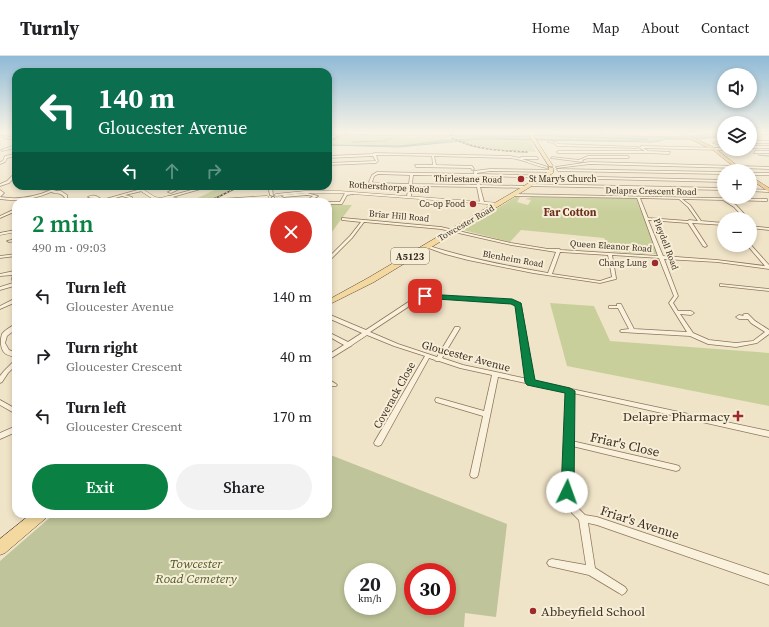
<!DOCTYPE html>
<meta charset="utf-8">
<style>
:root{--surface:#fff;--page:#f2f2f2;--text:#202124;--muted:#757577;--line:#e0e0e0;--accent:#0b8043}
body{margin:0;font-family:"Source Serif 4",serif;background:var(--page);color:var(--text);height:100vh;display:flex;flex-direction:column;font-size:15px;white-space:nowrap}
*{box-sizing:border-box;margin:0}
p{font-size:13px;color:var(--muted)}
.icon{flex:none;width:22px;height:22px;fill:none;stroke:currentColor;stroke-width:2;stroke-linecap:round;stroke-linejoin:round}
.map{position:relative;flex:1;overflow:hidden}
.panel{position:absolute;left:12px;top:142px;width:320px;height:320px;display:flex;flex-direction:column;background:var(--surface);border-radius:12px;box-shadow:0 2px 6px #0003}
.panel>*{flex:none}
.top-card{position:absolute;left:12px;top:12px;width:320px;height:122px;border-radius:12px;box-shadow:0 2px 6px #0003;background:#0b6e4f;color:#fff;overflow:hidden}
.fabs{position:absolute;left:717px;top:12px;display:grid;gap:8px}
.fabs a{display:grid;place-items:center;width:40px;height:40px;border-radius:50%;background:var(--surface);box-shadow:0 2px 6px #0003;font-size:20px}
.speed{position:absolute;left:344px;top:507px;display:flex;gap:8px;font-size:20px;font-weight:700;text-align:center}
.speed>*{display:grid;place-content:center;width:52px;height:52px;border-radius:50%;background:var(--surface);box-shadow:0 2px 6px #0003;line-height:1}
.speed small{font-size:10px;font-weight:400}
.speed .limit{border:6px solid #d22;background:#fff;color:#111}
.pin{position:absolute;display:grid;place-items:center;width:34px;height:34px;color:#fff;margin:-17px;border-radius:8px;box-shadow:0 2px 6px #0006}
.me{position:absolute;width:44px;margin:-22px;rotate:3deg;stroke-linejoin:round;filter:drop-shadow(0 0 3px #0008)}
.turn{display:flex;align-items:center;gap:14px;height:84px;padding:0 20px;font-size:18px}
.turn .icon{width:52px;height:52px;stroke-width:2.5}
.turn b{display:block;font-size:28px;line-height:34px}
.lanes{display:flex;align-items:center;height:38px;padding:0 20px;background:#0003;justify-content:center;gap:20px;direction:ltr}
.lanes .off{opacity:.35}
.round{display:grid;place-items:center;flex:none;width:42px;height:42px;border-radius:21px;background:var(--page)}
.summary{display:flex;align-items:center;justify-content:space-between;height:68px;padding:0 20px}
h1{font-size:24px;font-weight:600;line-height:30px;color:var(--accent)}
.cta{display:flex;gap:8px;margin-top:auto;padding:8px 20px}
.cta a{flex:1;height:46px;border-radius:24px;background:var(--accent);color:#fff;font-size:16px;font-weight:600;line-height:46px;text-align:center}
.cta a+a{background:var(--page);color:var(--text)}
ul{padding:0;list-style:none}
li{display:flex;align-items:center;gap:12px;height:60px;padding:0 20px}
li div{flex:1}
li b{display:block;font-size:15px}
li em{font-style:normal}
header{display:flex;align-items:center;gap:24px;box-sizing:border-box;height:56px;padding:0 20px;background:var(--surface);border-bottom:1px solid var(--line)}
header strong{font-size:19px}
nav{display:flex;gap:22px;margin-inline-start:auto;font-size:14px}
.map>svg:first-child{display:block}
</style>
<header>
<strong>Turnly</strong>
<nav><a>Home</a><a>Map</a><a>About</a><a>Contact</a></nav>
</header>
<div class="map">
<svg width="769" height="571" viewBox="0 0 769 571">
<rect width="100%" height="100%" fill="#f0e4c8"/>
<path fill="#c9cf9b" d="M549 79 563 81 650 83 627 85 537 83 535 80Z
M341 80 448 81 452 84 401 90 328 88Z
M452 80H522L528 81 530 83H457Z
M483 84H530L536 96 492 93 460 85Z
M223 130H237L214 142 193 144Z
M517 140 530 141H520L517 146 528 149 531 144 525 143 532 141 636 142 657 198H648L653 195 647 196 646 198 613 196 604 182 521 174 510 186 463 174Z
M328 149H352L328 181Z
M550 247 594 250 610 285 769 297V350L567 310Z"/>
<path fill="#bfc49a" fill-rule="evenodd" d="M328 398 507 468 496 561 465 557 464 571H0V505L54 458H328ZM353 516H387V550H353ZM413 516H447V550H413Z"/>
<path fill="#a9c4bc" stroke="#6f938a" d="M597 76C605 76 613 79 621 79 655 81 691 83 724 76V80L698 83H664L660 85 651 86 483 83 399 91 328 89 401 90 450 84 484 82 627 85 648 83 563 81C546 78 528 81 511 80 455 79 399 80 343 80L328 78 444 80H533L549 77 565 80 604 79Z"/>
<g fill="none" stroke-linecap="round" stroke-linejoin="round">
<path stroke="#6f938a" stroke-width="1" d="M328 81 335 79
M352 86 385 85 392 82
M758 99 769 100"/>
<g stroke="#8d765c" stroke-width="1.5">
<path id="minor" d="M16 76V78L0 79V77Z
M453 76H513L452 77Z
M764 76H769V78H765L763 77Z
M4 80 8 81 16 80V82L8 83 3 81Z
M723 83H724V85L722 84Z
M549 85 556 86 558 88 638 91 637 92 557 90 554 87 548 86Z
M750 85H769V87H750Z
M714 86 724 87V89L713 87Z
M13 90 14 92 2 95 1 94Z
M641 90 724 92 725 93 724 94 643 92 648 95 670 96 669 98 647 97H558L557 96 558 95H645L640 92Z
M750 90H769V92H750Z
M755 95H769V97H754Z
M374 97 510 100 520 102 521 101H537L538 103H522L548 111 547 112C534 110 523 103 510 102L434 100 436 109 472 110 474 113 472 114 471 112 416 111 415 109H433L432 100 389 99H376L378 105 376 107 328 109V107L376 105 373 100 328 102V100L373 98Z
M15 98 16 100 7 102 5 106 0 108V106L3 105 5 100Z
M588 100H628L629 101 628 102H588L582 104 583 105 582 106 551 102 552 101 579 104Z
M590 106 769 111V113L590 108 557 112 556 111Z
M490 113 552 114 553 115 552 116 490 115 477 117V118L724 124V126L477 120 480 129 525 130 527 131 525 132 480 131 484 146 482 147 480 146 477 131 412 130 411 140 409 141 407 140 409 130 375 129 369 126 372 119 377 116 474 118V115ZM378 118 410 119 409 128 375 127 372 126 374 120ZM413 119 475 120 477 129 412 128Z
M557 113 724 116V118L558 115Z
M15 117H16V120L9 127 0 130V128L7 125Z
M750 117H769V119H750Z
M529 128 724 132V134L528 130 527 129Z
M60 130H64L54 135H61L67 139V142H65C61 136 56 138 51 136 35 143 18 146 0 143V141C18 144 35 141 51 134L30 133 29 132 31 131 55 132Z
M78 130H82L77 133H75V131Z
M115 130H119L120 131 118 132Z
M181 130H185L171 137 168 136Z
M206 130H211L169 142 166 141Z
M268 130H272L273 140 270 139Z
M141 133 143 134 142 135 125 139 132 141 131 146H127L129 142 122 140 102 146H95L99 144C95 141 92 143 88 141 93 138 98 140 102 144Z
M750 133 769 134V136L750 135Z
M0 134 4 137 0 141Z
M307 137 318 140 308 146H304L313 140 307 139 284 141 282 140 284 139Z
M345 137H351L353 138 347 139 342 148H328V146H340Z
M513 138 767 143V145H766L728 144 736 149 749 163H745L734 151 723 144 682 143 690 149 701 165 724 167V169L692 167 707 190 705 191 703 190 688 167 648 164 663 200 717 204 765 210 747 189H750V188L769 209V213L717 206 664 203 678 240 673 247 678 255H691L694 257 691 259 680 258 693 277 709 284 736 287 753 285 765 276 751 267 748 263H739L736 261 739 259 744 260 743 259 744 258H748L755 265 769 274V278L757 287 736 291 708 288 690 280 621 276 620 275 621 274 629 273 618 252H609V250H617V248H621L634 273 687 276 669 247 674 240 659 202 612 199 616 222V223L600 227 533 217 468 204 445 198 423 190 426 189C466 202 507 210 548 217L556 196 511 189 441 173 364 166 352 182 330 204H328V202L350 180 361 166 342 164V162H343L441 171 511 187 548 193H559L561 194 658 200 637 142 512 140V138ZM640 142 679 143 688 151 698 165 689 164 688 165 648 162ZM560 196 608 199 612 221 600 225 552 218Z
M272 141H274L276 146H272Z
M15 153H16V155L0 162V160Z
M750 170 769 172V174L750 172Z
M16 183V185L9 186 7 185Z
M16 198V200L0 202V200Z
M14 215H16V230H14L0 234V231L13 227 12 223 13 219 0 220V218Z
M720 228 769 233V235L722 230H720Z
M425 239 513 245 521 248 534 325 769 375V381L573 337 572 385 676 409 679 410 680 412 679 414 676 415 572 390 571 436 578 452 585 459 597 461 769 519V529L597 469 588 467 595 512 625 531 627 534 625 537 622 539 619 537 589 519 549 510 547 507 549 504 552 503 586 509 579 464 572 457 563 436 567 336 498 321 478 419 477 421 474 422 471 421 470 419 483 360 436 346 435 344 436 342H438L484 355 492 319 460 312 439 305H436L435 304 429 302 381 389 378 390 375 389 374 387 375 385 425 300 394 290 367 279 352 289 351 290 349 291 328 304V299L344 289 328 280V276L348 286 362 277 328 262V258L366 274 416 241ZM425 241 512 247 517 250 528 323 463 309 442 302 460 272 459 271H455L437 301 398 288 370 276 420 243Z
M14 243H16V246L0 253V250Z
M16 268V273L7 280 5 287 9 294 16 297V301C13 300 9 300 6 298 0 294 0 284 2 278 5 274 12 270 16 268Z
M16 304V309L8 317 2 326 0 327V320L4 315 14 305Z
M328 323 336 328 337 329 336 330H332L328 328Z
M0 344 16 353V358L0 349Z
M16 370V376L0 383V377Z"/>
</g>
<g stroke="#8d765c" stroke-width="1">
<path id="tertiary" d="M0 76H6L0 77Z
M133 130H138L155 141 161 142 168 140 181 143V145L202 144 204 145 203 146H175L177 144C165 141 162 146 151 146L156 144 153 143Z
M305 135H339L500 147 502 148 500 149 339 137H305L276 140 274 139 276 138Z
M267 140 269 141 268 142 220 145 218 144 220 143Z
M16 174V176L0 179V177Z"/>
</g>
<g stroke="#5b4430" stroke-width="1">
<path id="primary" d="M527 76H531L553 110H549Z
M549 111 553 112V117L374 226 328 249V244L368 222 549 115Z
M31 458H48L46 462 5 497 0 499V483Z"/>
</g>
<g stroke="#5b4430" stroke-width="1">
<path id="trunk" d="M680 76 715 92 744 115H739L713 94 680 78Z
M750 120 769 132V136L750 123Z"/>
</g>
<use href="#minor" fill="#faf1dc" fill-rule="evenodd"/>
<use href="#tertiary" fill="#faf1dc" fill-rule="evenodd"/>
<use href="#primary" fill="#f3d9a0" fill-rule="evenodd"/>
<use href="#trunk" fill="#eabe7c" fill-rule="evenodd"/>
<g stroke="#3d2e20" stroke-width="1.5">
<path id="rail" d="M450 76 452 82C476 94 501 95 527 96
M328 86 347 76
M208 146 240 130"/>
</g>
<use href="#rail" stroke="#f7eed8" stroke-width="1" stroke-dasharray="2" stroke-linecap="butt"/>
<g stroke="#8d765c" stroke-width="5" stroke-linecap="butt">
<path id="tertiary-bridge" d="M202 145 220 144"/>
</g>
<use href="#tertiary-bridge" stroke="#faf1dc" stroke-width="4"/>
</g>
<linearGradient id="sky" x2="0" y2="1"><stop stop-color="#8fbad6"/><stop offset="0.49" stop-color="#f8f3e6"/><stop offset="1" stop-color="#f8f3e6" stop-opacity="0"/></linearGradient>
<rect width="769" height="156" fill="url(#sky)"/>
<path fill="#0b8043" stroke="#07532c" d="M425 238 512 243 521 247 535 324 570 332 575 335 574 436 572 440 567 441 562 440 561 436 565 337 527 329 525 326 515 250 511 248 422 242 421 240Z"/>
<g fill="#9e2a2b" stroke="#f7eed8" stroke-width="1.5">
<circle cx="521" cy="123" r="4"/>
<circle cx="473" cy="148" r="4"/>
<circle cx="655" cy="207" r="4"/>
<path d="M736 354h4v4h4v4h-4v4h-4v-4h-4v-4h4z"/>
<circle cx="533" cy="555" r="4"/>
</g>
<g text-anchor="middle" stroke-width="4" stroke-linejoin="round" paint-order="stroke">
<g font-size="9" fill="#3d2e20" stroke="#f7eed8">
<text transform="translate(468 123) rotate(1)" y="3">Thirlestane Road</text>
<text transform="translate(389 131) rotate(4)" y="3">Rothersthorpe Road</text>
<text transform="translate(651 135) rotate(1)" y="3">Delapre Crescent Road</text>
<text transform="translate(399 160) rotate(5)" y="3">Briar Hill Road</text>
<text transform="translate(466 167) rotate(-30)" y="3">Towcester Road</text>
<text transform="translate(666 188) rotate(69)" y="3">Pleydell Road</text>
<text transform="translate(611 190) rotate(4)" y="3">Queen Eleanor Road</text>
<text transform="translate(513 203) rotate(10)" y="3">Blenheim Road</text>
</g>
<g font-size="9" fill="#3d2e20" stroke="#f7eed8" text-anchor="end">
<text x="529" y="126" text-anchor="start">St Mary's Church</text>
<text x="465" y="151">Co-op Food</text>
<text x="647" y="210">Chang Lung</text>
</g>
<rect fill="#f7eed8" stroke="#756857" stroke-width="1" x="391" y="192" width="38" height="16" rx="3"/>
<g font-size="10" font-weight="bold" fill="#3d2e20">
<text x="410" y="204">A5123</text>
</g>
<g font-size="11" font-weight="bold" fill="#6b2e1e" stroke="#f7eed8">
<text x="570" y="160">Far Cotton</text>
</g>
<g font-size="11" fill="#3d2e20" stroke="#f7eed8">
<text transform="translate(466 300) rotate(15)" y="4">Gloucester Avenue</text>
<text transform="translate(394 339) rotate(-61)" y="4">Coverack Close</text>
</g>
<g font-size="13" fill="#3d2e20" stroke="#f7eed8" text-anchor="end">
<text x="730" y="365">Delapre Pharmacy</text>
<text x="541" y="560" text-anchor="start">Abbeyfield School</text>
</g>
<g font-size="13" fill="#3d2e20" stroke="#f7eed8">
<text transform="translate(625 388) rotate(13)" y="5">Friar's Close</text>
<text transform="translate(640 466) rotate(18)" y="5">Friar's Avenue</text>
</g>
<g font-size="13" font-style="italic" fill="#4d5a26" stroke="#f7eed8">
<text x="196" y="512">Towcester<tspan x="196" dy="15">Road Cemetery</tspan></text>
</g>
</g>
</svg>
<div class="fabs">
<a><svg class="icon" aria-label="sound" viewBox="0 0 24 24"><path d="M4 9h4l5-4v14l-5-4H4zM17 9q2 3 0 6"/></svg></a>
<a><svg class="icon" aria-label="layers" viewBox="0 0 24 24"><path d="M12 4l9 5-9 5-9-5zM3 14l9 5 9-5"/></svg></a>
<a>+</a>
<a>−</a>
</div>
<div class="speed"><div>20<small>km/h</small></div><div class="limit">30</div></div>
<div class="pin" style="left:425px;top:240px;background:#d93025"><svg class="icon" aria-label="arrive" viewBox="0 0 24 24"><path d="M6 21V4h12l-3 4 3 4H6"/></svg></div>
<svg class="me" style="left:567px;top:436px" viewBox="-20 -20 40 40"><circle r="19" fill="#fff"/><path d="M0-13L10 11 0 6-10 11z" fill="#0b8043"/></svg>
<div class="top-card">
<div class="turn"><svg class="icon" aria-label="left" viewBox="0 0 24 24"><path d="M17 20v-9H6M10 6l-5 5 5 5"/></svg><div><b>140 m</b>Gloucester Avenue</div></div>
<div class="lanes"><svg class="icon" aria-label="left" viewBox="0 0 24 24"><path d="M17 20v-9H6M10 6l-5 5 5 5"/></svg><svg class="icon off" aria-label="ahead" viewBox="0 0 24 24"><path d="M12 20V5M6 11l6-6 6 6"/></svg><svg class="icon off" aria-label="right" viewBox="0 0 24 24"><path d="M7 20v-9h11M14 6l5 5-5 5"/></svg></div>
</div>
<section class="panel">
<div class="summary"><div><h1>2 min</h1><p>490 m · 09:03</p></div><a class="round" style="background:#d93025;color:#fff"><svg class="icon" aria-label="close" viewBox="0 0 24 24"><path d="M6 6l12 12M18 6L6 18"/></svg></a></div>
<ul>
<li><svg class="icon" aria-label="left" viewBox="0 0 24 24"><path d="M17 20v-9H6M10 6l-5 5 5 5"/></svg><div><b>Turn left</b><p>Gloucester Avenue</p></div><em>140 m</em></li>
<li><svg class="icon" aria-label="right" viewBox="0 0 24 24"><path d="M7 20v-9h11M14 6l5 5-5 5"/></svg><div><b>Turn right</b><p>Gloucester Crescent</p></div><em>40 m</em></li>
<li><svg class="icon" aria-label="left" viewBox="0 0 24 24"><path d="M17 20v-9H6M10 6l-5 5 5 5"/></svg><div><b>Turn left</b><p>Gloucester Crescent</p></div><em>170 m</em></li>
</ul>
<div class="cta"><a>Exit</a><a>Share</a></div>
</section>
</div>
